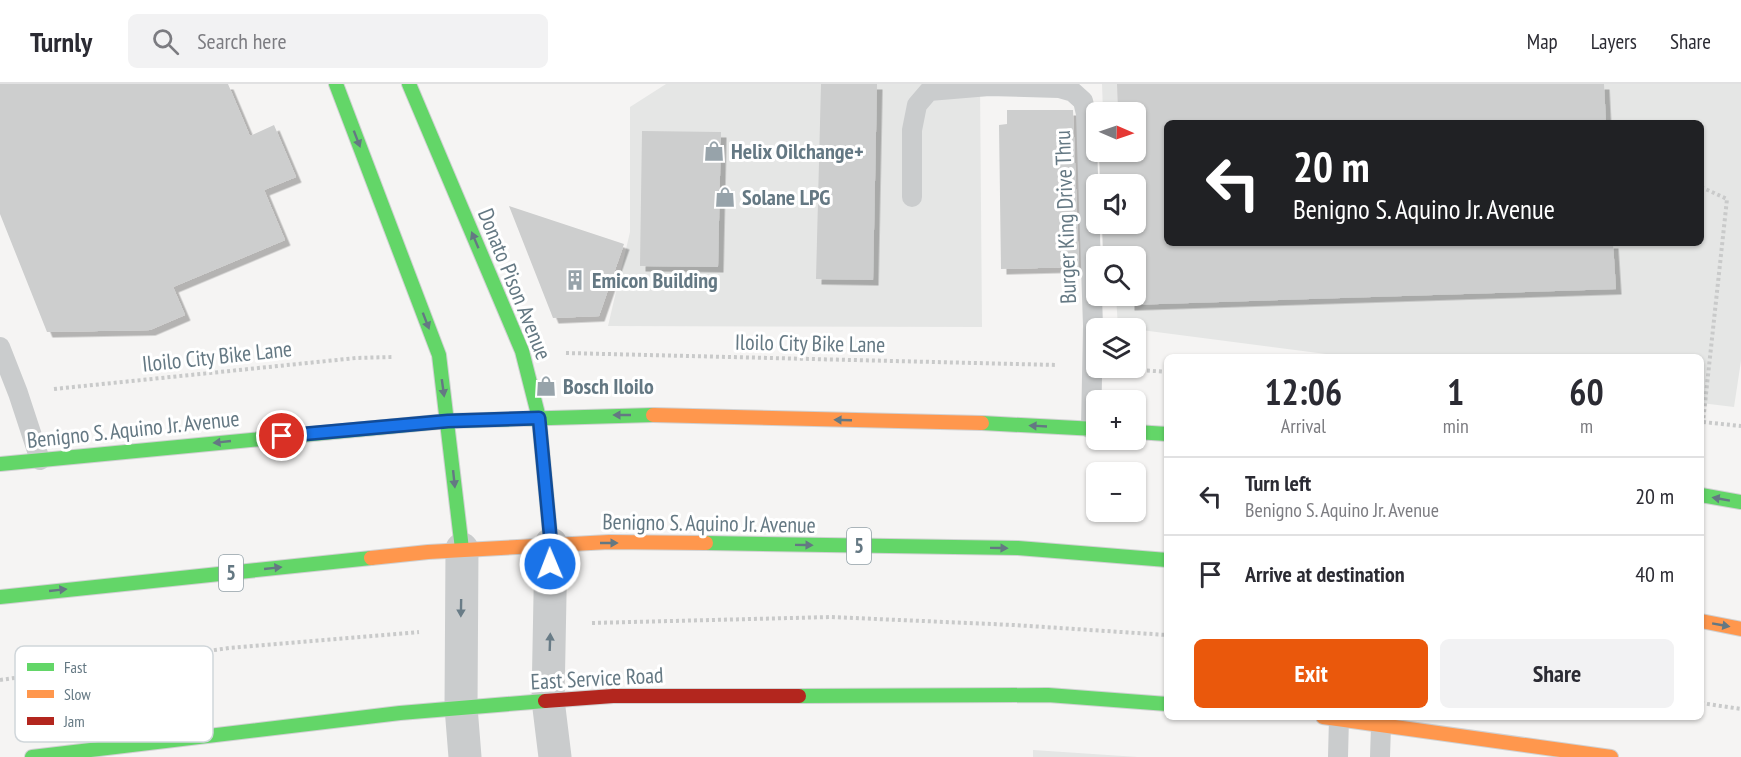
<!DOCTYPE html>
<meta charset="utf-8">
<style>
:root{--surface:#fff;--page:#f2f2f3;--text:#2b2b33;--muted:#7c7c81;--line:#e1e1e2;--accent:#ea580c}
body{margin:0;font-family:"PT Sans Narrow",sans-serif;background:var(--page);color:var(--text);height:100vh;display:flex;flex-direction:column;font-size:22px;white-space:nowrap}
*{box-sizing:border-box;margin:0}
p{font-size:20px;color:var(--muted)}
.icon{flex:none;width:33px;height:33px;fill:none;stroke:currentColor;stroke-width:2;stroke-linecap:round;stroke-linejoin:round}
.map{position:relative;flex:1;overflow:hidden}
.sheet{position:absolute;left:1164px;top:270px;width:540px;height:366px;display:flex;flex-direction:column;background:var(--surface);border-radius:9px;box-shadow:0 2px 4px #0004}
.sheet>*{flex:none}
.hud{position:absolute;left:1164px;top:36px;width:540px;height:126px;border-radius:9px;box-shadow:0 2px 4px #0004;background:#202124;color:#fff;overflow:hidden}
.needle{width:39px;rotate:92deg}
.fabs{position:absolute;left:1086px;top:18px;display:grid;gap:12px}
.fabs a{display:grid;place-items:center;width:60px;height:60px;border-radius:9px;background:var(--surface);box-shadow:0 2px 4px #0004;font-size:30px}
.pin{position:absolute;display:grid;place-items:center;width:51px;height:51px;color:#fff;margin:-26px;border:3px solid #fff;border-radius:50%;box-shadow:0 2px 6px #0007}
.me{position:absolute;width:66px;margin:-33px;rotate:359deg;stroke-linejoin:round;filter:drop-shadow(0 0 4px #0008)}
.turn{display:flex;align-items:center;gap:21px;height:126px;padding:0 30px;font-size:27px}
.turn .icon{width:78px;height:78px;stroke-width:2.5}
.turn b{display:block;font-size:42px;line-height:51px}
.eta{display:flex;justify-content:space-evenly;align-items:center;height:102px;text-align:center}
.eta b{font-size:36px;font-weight:600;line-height:42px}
.cta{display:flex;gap:12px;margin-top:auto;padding:12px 30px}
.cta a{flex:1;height:69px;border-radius:9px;background:var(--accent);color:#fff;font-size:24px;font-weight:600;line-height:69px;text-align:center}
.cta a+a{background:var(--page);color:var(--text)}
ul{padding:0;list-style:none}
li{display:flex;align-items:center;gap:18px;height:78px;padding:0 30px;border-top:2px solid var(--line)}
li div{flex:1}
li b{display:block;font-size:22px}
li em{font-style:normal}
header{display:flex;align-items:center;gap:36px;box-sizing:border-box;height:84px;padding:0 30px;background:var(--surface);border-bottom:2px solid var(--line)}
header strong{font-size:28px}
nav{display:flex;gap:33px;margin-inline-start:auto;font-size:21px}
.search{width:420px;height:54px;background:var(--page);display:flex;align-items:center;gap:15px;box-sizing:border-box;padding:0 21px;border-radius:9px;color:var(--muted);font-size:22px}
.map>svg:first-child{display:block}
</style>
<header>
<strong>Turnly</strong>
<div class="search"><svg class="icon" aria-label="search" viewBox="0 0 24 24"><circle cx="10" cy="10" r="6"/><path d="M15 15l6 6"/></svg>Search here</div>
<nav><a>Map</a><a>Layers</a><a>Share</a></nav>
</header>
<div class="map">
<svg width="1741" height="673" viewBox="0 0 1741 673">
<defs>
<filter id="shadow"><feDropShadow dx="5.5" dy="5.5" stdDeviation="0" flood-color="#0004"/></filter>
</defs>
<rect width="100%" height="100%" fill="#f5f4f3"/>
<path fill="#e5e6e5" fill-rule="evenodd" d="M666 0H980L982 243 608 242 630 148V23Z
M1102 0H1741V277L1734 323 1701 319V273H1349L1118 243 1116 212H1136V172H1113L1111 140H1136V100H1108L1106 68H1136V28H1103ZM1167 39H1701V159H1167Z
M1033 666 1138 673H1033Z"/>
<path fill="#cdcece" filter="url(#shadow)" d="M0 0H228L250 52 274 41 296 93 264 106 285 156 173 203 185 231 150 246 47 248 0 130Z
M821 0H877L873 196 816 195Z
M1117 0H1604L1606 39H1167V159H1613L1616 205 1129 221V212H1136V172H1103L1102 140H1136V100H1100L1099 68H1136V28H1098L1097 25H1118Z
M1007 26H1073L1079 183 1001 185 999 41 1007 40Z
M642 47 721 48 718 183 640 182Z
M509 122 624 160 599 232 553 234Z"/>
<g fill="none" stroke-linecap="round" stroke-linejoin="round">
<g stroke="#d0d1d2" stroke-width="16">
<path id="fast" d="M336 0 439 271 462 465
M409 0 522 267 539 334 551 460
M982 339 1096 345
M1136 348 1167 350
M0 380 448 337 653 331
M1701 411 1741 418
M706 459 1018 464 1167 476
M0 513 371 474
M799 612 1048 611 1167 620
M32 673 400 629 545 617"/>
</g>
<g stroke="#d0d1d2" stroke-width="16">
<path id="slow" d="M653 331 982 339
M371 474 428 468 609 458 706 459
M1701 537 1741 545
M1323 633 1611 673"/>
</g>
<g stroke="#d0d1d2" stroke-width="16">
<path id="jam" d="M545 617 613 612H799"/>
</g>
<path stroke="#c9caca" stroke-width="4" stroke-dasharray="3 3" stroke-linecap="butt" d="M1701 103 1727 115 1703 338
M566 269 1057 281
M1129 285 1167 288
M54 305 356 274 393 273
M1703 338 1741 342
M592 539 831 533 1014 541 1167 551
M0 596 229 564 419 548
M1701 619 1741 625"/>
<path stroke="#cacccd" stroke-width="20" d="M912 113V46L917 21 929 7 989 2 1059 4 1073 8 1083 17 1086 30 1093 242 1091 345
M0 263 18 309 40 376
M1338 673 1339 634
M1380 673 1381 642"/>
<path stroke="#cacccd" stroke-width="33" d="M551 460 548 616 555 673
M462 465 461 623 465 673"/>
<use href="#fast" stroke="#63d668" stroke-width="14"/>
<use href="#slow" stroke="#ff974d" stroke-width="14"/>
<use href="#jam" stroke="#b3261e" stroke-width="14"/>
</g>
<defs><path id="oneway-solid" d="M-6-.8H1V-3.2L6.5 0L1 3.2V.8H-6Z" transform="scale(1.5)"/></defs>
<g fill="#647883">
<use href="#oneway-solid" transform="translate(357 55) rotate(69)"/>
<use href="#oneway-solid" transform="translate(475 156) rotate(-113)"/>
<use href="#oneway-solid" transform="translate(426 237) rotate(69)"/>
<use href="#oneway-solid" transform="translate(443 304) rotate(82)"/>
<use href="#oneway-solid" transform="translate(622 331) rotate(180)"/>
<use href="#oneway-solid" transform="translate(843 336) rotate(-178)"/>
<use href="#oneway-solid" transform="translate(1038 342) rotate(-177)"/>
<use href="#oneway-solid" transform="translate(222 358) rotate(174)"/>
<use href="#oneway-solid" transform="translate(454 395) rotate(84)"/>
<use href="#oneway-solid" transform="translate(1721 415) rotate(-170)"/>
<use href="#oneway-solid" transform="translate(609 459)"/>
<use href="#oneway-solid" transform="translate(804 461) rotate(1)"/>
<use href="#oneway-solid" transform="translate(999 464) rotate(1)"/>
<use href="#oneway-solid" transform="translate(273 484) rotate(-6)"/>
<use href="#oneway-solid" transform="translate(58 506) rotate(-6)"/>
<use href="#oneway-solid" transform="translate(1721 541) rotate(10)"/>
</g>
<g fill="#697c87">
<use href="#oneway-solid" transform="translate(461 524) rotate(91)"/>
<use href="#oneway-solid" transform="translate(550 558) rotate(-88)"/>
</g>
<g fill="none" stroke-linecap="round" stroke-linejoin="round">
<g stroke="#114b97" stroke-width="15">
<path id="route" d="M282 352 448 337 539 334 551 460 550 480"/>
</g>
<use href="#route" stroke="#1a73e8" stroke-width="10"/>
</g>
<defs>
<g id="shop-bare" transform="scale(1.62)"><path d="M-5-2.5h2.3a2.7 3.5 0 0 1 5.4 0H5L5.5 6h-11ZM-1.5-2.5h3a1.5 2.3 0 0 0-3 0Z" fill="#97a3aa" stroke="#fff" stroke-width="2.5" paint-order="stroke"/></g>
<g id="building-bare" transform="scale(1.62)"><path d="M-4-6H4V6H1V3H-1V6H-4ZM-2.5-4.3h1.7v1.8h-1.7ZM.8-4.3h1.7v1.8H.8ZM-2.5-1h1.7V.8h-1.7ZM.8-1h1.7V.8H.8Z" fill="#97a3aa" stroke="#fff" stroke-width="2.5" paint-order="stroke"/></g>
</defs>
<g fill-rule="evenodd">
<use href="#shop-bare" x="714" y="67"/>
<use href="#shop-bare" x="725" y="113"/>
<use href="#building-bare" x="575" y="196"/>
<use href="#shop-bare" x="546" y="302"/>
</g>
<g text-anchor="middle" stroke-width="6" stroke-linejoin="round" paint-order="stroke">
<g fill="#fff" stroke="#92a0a8" stroke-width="1.5">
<rect x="847" y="444" width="24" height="36" rx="4.5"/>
<rect x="219" y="471" width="24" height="36" rx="4.5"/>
</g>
<g font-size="21" font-weight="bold" fill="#647883">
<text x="859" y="469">5</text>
<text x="231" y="496">5</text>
</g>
<g font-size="22" font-weight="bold" fill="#647883" stroke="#fff" text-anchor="start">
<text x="731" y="75">Helix Oilchange+</text>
<text x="742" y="121">Solane LPG</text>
<text x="592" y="204">Emicon Building</text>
<text x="563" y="310">Bosch Iloilo</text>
</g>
<g font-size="22" fill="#647883" stroke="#fff">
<text transform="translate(1065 133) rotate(-92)" y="8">Burger King Drive Thru</text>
<text transform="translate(515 200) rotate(68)" y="8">Donato Pison Avenue</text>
<text transform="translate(810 259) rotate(1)" y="8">Iloilo City Bike Lane</text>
<text transform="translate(217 272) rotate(-6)" y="8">Iloilo City Bike Lane</text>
<text transform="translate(133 345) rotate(-6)" y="8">Benigno S. Aquino Jr. Avenue</text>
<text transform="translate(709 439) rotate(1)" y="8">Benigno S. Aquino Jr. Avenue</text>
<text transform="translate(597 594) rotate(-3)" y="8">East Service Road</text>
</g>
</g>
<rect x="15" y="562" width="198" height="96" rx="9" fill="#fff" stroke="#d0d6da" stroke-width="1.5"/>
<rect x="27" y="579" width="27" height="8" fill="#63d668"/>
<rect x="27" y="606" width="27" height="8" fill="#ff974d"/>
<rect x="27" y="633" width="27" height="8" fill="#b3261e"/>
<g font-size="16" fill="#647883">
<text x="64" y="589">Fast</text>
<text x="64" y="616">Slow</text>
<text x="64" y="643">Jam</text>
</g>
</svg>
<div class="fabs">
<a><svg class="needle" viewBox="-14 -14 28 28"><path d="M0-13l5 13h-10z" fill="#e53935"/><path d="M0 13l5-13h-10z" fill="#7c7c81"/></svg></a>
<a><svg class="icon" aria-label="sound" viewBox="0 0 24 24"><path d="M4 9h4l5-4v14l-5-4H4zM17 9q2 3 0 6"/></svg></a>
<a><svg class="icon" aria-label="search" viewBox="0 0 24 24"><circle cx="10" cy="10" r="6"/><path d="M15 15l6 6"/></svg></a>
<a><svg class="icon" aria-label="layers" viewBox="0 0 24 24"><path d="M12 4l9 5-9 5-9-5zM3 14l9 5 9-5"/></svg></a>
<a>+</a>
<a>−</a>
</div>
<div class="pin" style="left:282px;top:352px;background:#d93025"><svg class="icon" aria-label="arrive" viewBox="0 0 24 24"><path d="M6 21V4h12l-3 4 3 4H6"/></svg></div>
<svg class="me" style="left:550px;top:480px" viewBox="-20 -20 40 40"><circle r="17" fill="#1a73e8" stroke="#fff" stroke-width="3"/><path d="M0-11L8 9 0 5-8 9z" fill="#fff"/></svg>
<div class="hud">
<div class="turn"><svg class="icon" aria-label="left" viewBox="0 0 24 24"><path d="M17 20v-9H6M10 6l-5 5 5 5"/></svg><div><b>20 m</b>Benigno S. Aquino Jr. Avenue</div></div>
</div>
<section class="sheet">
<div class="eta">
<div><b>12:06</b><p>Arrival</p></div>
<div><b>1</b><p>min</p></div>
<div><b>60</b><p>m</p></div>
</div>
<ul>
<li><svg class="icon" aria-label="left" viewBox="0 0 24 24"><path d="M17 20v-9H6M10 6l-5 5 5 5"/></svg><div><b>Turn left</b><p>Benigno S. Aquino Jr. Avenue</p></div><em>20 m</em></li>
<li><svg class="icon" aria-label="arrive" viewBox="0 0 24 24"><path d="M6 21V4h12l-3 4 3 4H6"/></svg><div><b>Arrive at destination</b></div><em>40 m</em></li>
</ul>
<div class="cta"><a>Exit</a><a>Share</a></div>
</section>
</div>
